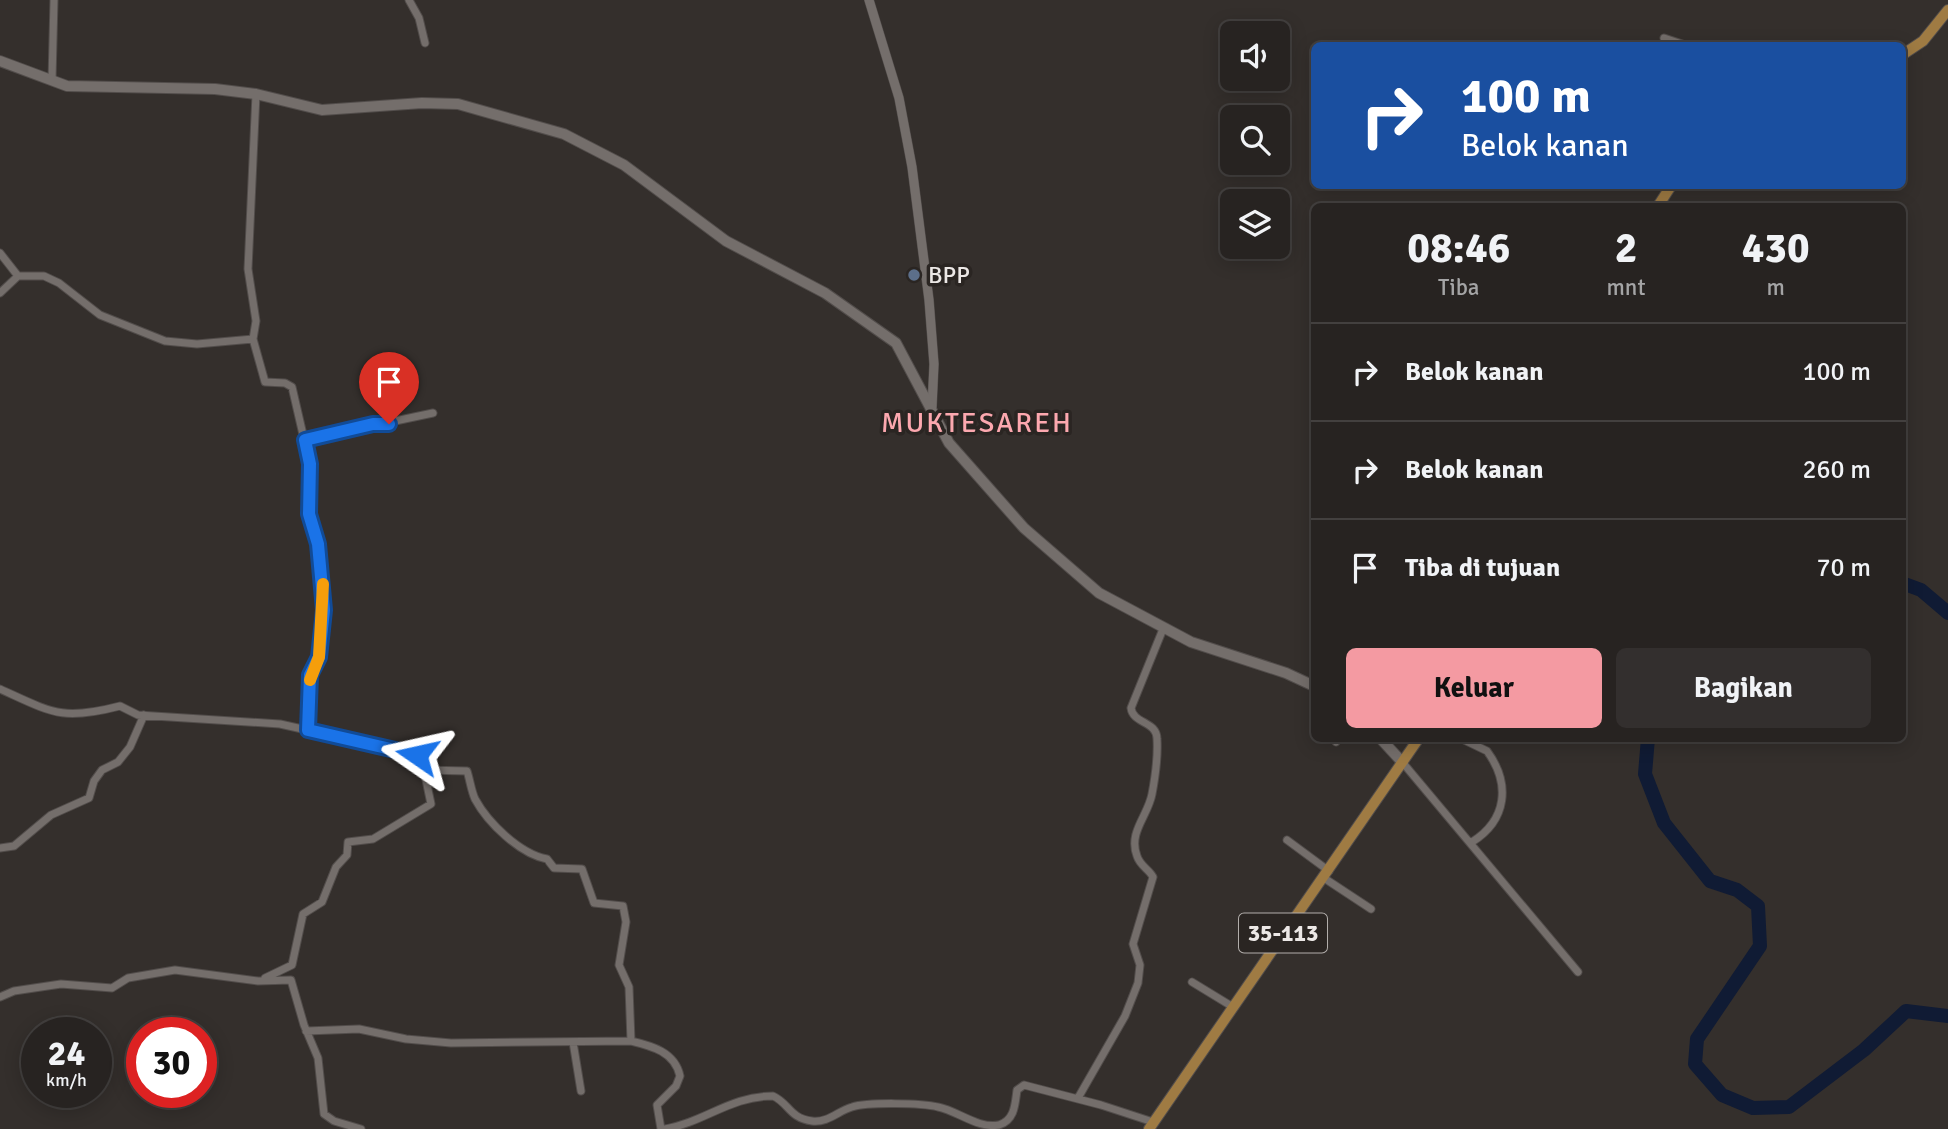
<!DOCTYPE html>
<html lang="id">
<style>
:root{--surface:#272321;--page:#332f2e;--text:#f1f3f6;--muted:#a4a4a5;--line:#43403f;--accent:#f49aa2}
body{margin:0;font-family:Signika,sans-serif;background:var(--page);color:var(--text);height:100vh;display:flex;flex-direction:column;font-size:26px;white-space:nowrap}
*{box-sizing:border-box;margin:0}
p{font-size:23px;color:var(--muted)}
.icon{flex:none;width:38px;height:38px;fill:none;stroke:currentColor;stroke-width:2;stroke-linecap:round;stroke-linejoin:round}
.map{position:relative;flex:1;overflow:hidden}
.drawer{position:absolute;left:1311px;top:203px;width:595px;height:539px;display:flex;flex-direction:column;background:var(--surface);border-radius:10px;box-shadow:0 4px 18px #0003,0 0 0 2px var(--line)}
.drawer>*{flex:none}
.top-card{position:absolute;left:1311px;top:42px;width:595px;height:147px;border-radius:10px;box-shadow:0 4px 18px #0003,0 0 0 2px var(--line);background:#1a4fa0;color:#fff;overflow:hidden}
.controls{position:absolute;left:1220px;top:21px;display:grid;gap:14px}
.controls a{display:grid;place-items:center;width:70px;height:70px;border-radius:10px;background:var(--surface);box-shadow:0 4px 18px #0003,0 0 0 2px var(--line);font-size:35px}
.speed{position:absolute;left:21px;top:1017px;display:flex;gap:14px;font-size:35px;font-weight:700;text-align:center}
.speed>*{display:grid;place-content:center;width:91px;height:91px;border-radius:50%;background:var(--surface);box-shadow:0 4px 18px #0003,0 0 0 2px var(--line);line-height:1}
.speed small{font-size:18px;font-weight:400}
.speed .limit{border:10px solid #d22;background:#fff;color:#111}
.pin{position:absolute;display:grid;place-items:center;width:60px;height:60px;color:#fff;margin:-72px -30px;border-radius:50% 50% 50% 0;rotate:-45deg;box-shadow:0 0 7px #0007}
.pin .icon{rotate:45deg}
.me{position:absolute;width:77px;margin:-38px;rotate:281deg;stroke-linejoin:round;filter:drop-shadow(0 0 5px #0008)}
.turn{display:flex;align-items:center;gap:24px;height:147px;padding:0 35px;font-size:32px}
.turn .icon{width:91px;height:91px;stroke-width:2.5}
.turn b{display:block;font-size:49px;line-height:60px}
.eta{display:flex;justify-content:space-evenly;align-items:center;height:119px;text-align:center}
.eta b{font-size:42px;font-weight:700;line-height:49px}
.cta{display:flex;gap:14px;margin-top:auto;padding:14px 35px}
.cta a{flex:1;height:80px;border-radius:10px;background:var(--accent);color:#111;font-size:28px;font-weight:700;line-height:80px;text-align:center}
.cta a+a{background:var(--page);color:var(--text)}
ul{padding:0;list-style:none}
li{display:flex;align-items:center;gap:21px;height:98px;padding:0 35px;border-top:2px solid var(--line)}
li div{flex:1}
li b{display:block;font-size:26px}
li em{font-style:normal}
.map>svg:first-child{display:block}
</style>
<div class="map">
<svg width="1948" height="1129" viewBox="0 0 1948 1129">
<rect width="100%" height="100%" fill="#342f2c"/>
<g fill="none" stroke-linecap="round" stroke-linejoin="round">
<path stroke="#101b34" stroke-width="14" d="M1902 583 1921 590 1948 613
M1648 738 1645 774 1664 823 1710 881 1737 890 1758 906 1760 946 1697 1039 1695 1064 1722 1095 1753 1108 1789 1107 1864 1050 1906 1011 1948 1016"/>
<g stroke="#524d4b" stroke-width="9">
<path id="minor" d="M409 0 419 18 425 43
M1664 38 1688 46
M52 80 54 0
M0 253 18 276H44L59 283 100 315 165 341 197 344 253 339 265 382 285 383 292 387 310 465 309 514 318 544 324 590 319 657 310 675 308 730
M0 293 18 276
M253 339 256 321 248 269 256 94
M305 440 433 413
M0 689C53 713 62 721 120 706L138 715 280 724 414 754 424 770 467 771C470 780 471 790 475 799 488 823 520 854 547 859L554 868 582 869 594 903 623 906 626 922 619 965 629 987 631 1041
M1460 738 1487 751C1511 784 1507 820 1472 842
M1336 742 1338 738
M1403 763 1578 972
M1287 840 1329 871
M0 848 14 846 51 815 89 798 94 781 102 770 118 762 130 747 144 715
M1324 878 1371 909
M265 978 292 965 303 914 322 902 336 867 347 855 348 842 373 839 431 804 424 770
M1192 982 1233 1007
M0 997 14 991 61 984 112 988 128 978 175 970 258 981 291 980 304 1025 318 1058 324 1114 334 1121 361 1129
M306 1031 359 1029 406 1039 451 1043 631 1041C652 1046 675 1052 680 1076L676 1086 657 1105 661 1129
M573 1042 581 1091
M1078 1098 1125 1016 1138 983 1140 965 1133 944 1153 877C1149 869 1140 866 1137 856 1128 832 1148 816 1152 794 1155 778 1158 755 1157 739 1157 721 1133 724 1131 708L1163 629
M665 1129C705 1122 730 1096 773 1096 789 1103 789 1118 812 1121 828 1123 838 1111 852 1107 868 1102 922 1103 938 1107 958 1111 978 1129 999 1125 1015 1120 1015 1104 1017 1090L1024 1085 1101 1105 1153 1122"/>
</g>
<g stroke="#524d4b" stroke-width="10">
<path id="tertiary" d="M869 0 899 98 912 167 929 300 934 364 932 407"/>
</g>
<g stroke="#524d4b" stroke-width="12">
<path id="secondary" d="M0 61 67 86 215 89 256 94 322 110 422 103 458 104 564 134 624 165 726 241 825 293 896 343 949 443 1024 528 1099 593 1191 642 1286 673 1314 686
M1380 738 1403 763"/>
</g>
<g stroke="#524d4b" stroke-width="12">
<path id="primary" d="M1902 55 1923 41 1948 10
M1658 206 1671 186
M1149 1129 1419 738"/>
</g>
<use href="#minor" stroke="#746e6b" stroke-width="7"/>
<use href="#tertiary" stroke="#746e6b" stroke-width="9"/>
<use href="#secondary" stroke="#746e6b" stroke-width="10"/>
<use href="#primary" stroke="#9f7b43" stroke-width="10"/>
</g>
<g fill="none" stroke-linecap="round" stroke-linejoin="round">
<g stroke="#114b97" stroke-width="18">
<path id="route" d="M389 424H373L305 440 310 464 309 514 318 544 324 610 319 657 310 675 308 730 417 755"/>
</g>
<use href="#route" stroke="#1a73e8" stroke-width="12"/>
<path stroke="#f59e0b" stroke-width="12" d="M310 680 319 657 323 584"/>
</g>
<circle fill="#5c6f8a" stroke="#2a2522" stroke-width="2.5" cx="914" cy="275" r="7"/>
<g text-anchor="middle" stroke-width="7" stroke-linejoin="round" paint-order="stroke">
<rect fill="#2a2522" stroke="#b2aeab" stroke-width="2" x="1239" y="913.5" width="88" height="39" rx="5"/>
<g font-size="23" font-weight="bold" fill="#ece8e6">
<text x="1283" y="941">35-113</text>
</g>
<g font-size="24" fill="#ece8e6" stroke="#2a2522" text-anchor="start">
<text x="928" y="283">BPP</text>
</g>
<g font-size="28" letter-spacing="2" fill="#fca8af" stroke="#2a2522">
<text x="977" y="432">MUKTESAREH</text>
</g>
</g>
</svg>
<div class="controls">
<a><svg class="icon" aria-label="sound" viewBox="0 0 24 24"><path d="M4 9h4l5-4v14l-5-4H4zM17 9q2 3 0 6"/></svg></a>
<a><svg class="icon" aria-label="search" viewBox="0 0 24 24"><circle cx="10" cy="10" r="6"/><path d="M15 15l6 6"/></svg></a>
<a><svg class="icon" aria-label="layers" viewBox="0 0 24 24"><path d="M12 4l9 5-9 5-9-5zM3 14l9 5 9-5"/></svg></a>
</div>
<div class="speed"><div>24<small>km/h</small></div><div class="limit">30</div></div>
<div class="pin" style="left:389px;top:424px;background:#d93025"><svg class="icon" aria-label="arrive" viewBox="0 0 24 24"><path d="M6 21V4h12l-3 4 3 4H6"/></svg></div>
<svg class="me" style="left:417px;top:755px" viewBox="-20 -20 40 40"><path d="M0-17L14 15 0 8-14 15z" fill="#1a73e8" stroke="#fff" stroke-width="4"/></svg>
<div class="top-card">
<div class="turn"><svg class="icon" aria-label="right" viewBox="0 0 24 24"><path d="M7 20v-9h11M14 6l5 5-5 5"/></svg><div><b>100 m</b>Belok kanan</div></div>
</div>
<section class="drawer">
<div class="eta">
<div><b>08:46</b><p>Tiba</p></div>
<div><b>2</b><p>mnt</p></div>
<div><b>430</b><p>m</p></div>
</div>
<ul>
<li><svg class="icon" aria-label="right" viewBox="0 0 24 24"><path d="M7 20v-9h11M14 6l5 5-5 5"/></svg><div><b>Belok kanan</b></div><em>100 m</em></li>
<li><svg class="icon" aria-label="right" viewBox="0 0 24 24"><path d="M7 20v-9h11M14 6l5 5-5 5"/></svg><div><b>Belok kanan</b></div><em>260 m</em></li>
<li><svg class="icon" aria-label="arrive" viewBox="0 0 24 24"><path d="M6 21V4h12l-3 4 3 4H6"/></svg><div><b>Tiba di tujuan</b></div><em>70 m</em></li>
</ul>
<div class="cta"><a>Keluar</a><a>Bagikan</a></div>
</section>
</div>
